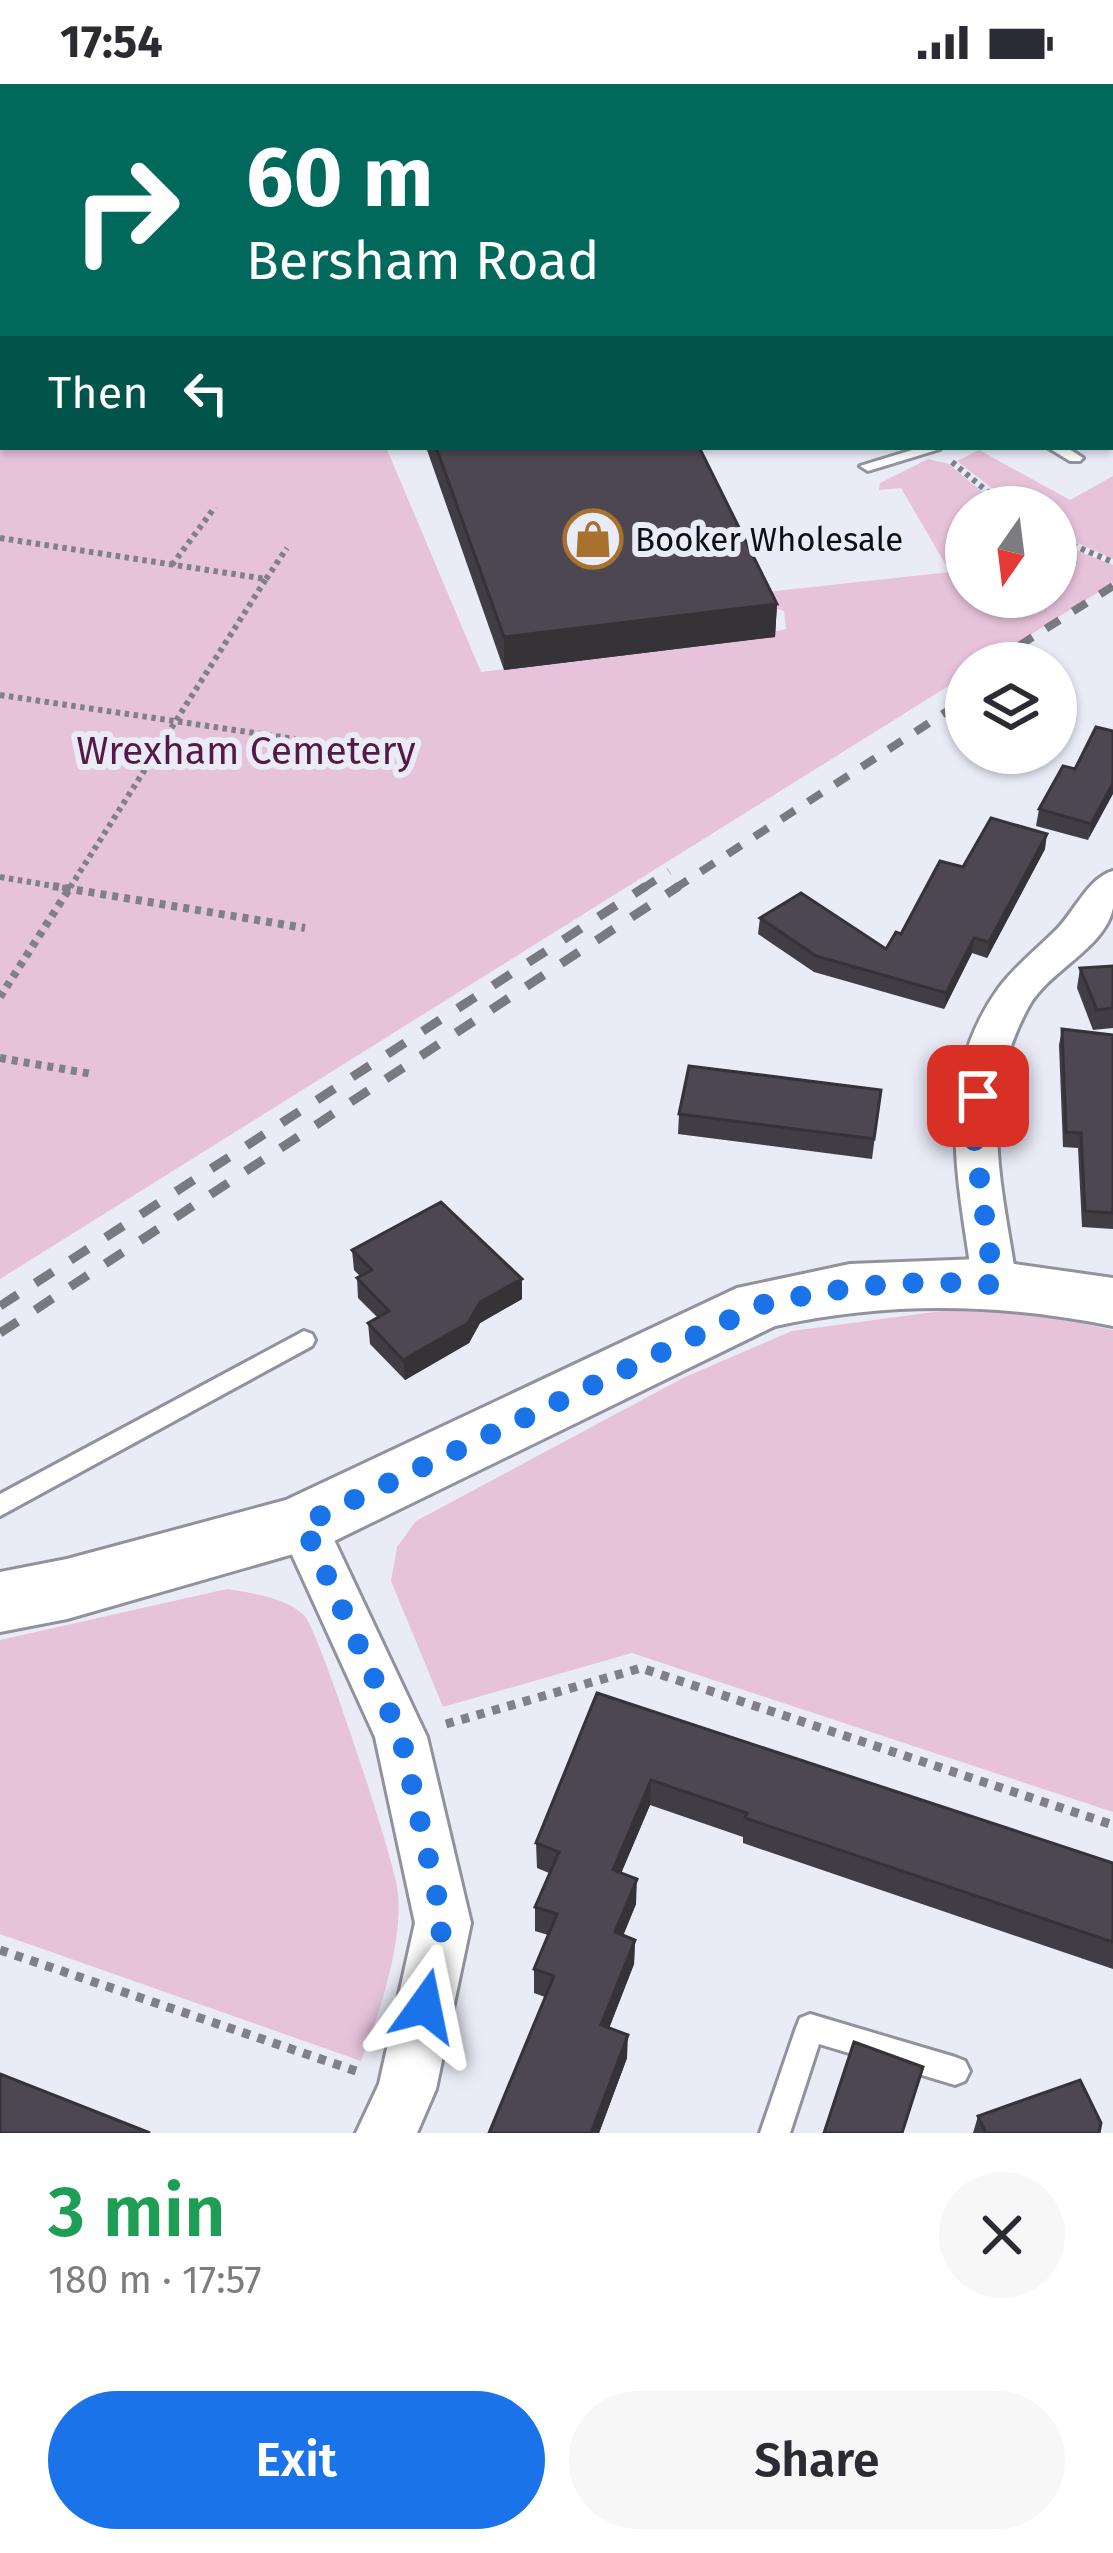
<!DOCTYPE html>
<meta charset="utf-8">
<style>
:root{--surface:#fff;--page:#f7f7f7;--text:#2b2b33;--muted:#7c7c81;--accent:#1a73e8}
body{margin:0;font-family:"Fira Sans",sans-serif;background:var(--page);color:var(--text);height:100vh;display:flex;flex-direction:column;font-size:45px;white-space:nowrap}
*{box-sizing:border-box;margin:0}
p{font-size:39px;color:var(--muted)}
.icon{flex:none;width:66px;height:66px;fill:none;stroke:currentColor;stroke-width:2;stroke-linecap:round;stroke-linejoin:round}
.map{position:relative;height:2049px;overflow:hidden}
.drawer{display:flex;flex-direction:column;background:var(--surface);flex:1}
.drawer>*{flex:none}
.hud{position:absolute;left:0px;top:0px;width:1113px;height:366px;box-shadow:0 3px 9px #0004;background:#00695c;color:#fff;overflow:hidden}
.needle{width:78px;rotate:194deg}
.fabs{position:absolute;left:945px;top:402px;display:grid;gap:24px}
.fabs a{display:grid;place-items:center;width:132px;height:132px;border-radius:50%;background:var(--surface);box-shadow:0 3px 9px #0004;font-size:60px}
.pin{position:absolute;display:grid;place-items:center;width:102px;height:102px;color:#fff;margin:-51px;border-radius:24px;box-shadow:0 6px 18px #0006}
.me{position:absolute;width:132px;margin:-66px;rotate:12deg;stroke-linejoin:round;filter:drop-shadow(0 0 9px #0008)}
.turn{display:flex;align-items:center;gap:42px;height:252px;padding:0 48px;font-size:54px}
.turn .icon{width:156px;height:156px;stroke-width:2.5}
.turn b{display:block;font-size:84px;line-height:102px}
.then{display:flex;align-items:center;height:114px;padding:0 48px;background:#0003;gap:24px;font-size:45px}
.round{display:grid;place-items:center;flex:none;width:126px;height:126px;border-radius:63px;background:var(--page)}
.summary{display:flex;align-items:center;justify-content:space-between;height:204px;padding:0 48px}
h1{font-size:72px;font-weight:600;line-height:90px;color:#1e9e55}
.button{display:flex;gap:24px;margin-top:auto;padding:24px 48px}
.button a{flex:1;height:138px;border-radius:72px;background:var(--accent);color:#fff;font-size:48px;font-weight:600;line-height:138px;text-align:center}
.button a+a{background:var(--page);color:var(--text)}
.status{display:flex;justify-content:space-between;align-items:center;height:84px;padding:0 60px;background:var(--surface);direction:ltr}
.status svg{height:33px;fill:currentColor}
.map>svg:first-child{display:block}
</style>
<div class="status"><b>17:54</b><svg viewBox="0 0 49 12"><path d="M0 12V9h3v3zM5 12V6h3v6zM10 12V3h3v9zM15 12V0h3v12zM26 1h20v11H26zM47 4h2v5h-2z"/></svg></div>
<div class="map">
<svg width="1113" height="2049" viewBox="0 0 1113 2049">
<rect width="100%" height="100%" fill="#e9ebf7"/>
<path fill="#e7c3db" d="M0 0H743L3 3 0 192Z
M0 272 3 363H386L481 588 774 553 772 548 786 545 784 527 770 523 758 509 950 488 901 404 879 406 880 399 928 375 949 380 1000 423H966V513H1056V458L1113 481V499L985 579H966V591L0 1195Z
M979 366 1070 416 1113 392V475L1056 449V423H1016L957 377Z
M949 1226 1054 1233 1113 1246V1728L632 1569 443 1623 391 1497 397 1463 416 1437 683 1294 792 1247Z
M227 1505C251 1509 285 1513 304 1531 319 1546 396 1780 398 1809 403 1859 379 1931 361 1977L0 1850V1556Z"/>
<g fill="none" stroke-linecap="round" stroke-linejoin="round">
<path fill="#5398ac" fill-rule="evenodd" d="M192 0H246V3H192Z
M1007 0H1071L1073 3H1009Z
M1110 8 1113 9V44L1110 43Z"/>
<g stroke="#91929e" stroke-width="6">
<path id="lane" d="M922 363 940 365 868 387 860 382Z
M1047 363H1066L1083 374 1080 377H1070Z
M304 1247 312 1250 315 1256 312 1262 0 1432V1410Z
M810 1930 955 1973 965 1977 970 1987 965 1997 955 2001 819 1960 790 2049H760L796 1944 800 1934Z"/>
</g>
<g stroke="#91929e" stroke-width="6">
<path id="street" d="M1113 787C1113 798 1113 813 1113 824 1105 864 1048 887 1029 922 976 1018 1002 1099 1017 1201L1011 1213 995 1218 979 1213 973 1201C959 1098 932 997 998 905 1014 883 1038 864 1057 845 1075 827 1088 794 1113 787Z
M303 1420 320 1426 427 1653 471 1839 436 2005 417 2049H356L379 2000 415 1839 375 1653 278 1440 286 1426Z"/>
</g>
<g stroke="#91929e" stroke-width="6">
<path id="secondary" d="M979 1175 1113 1194V1242C999 1219 889 1217 775 1242L328 1460 67 1535 0 1548V1488L67 1475 286 1416 737 1204 850 1180Z"/>
</g>
<g stroke="#91929e" stroke-width="6">
<path id="primary" d="M1113 30V54L1110 55V31Z
M3 256V284L0 285V257Z"/>
</g>
<path stroke="#7f8088" stroke-width="4.5" stroke-dasharray="4.5 4.5" stroke-linecap="butt" d="M524 0 532 3
M1089 0 1093 3"/>
<path stroke="#7f8088" stroke-width="6" stroke-dasharray="4.5 4.5" stroke-linecap="butt" d="M952 378 1006 423
M0 454 266 495 69 805
M1056 454 1113 478
M172 481 215 423
M266 495 287 464
M0 611 295 655
M0 793 71 805"/>
<path stroke="#7f8088" stroke-width="8" stroke-dasharray="6 6" stroke-linecap="butt" d="M53 802 305 844
M0 913 71 802
M0 974 92 990"/>
<path stroke="#7f8088" stroke-width="9" stroke-dasharray="8 8" stroke-linecap="butt" d="M446 1640 641 1584 1113 1741
M0 1866 356 1987"/>
<use href="#lane" fill="#fff" fill-rule="evenodd"/>
<use href="#street" fill="#fff" fill-rule="evenodd"/>
<use href="#secondary" fill="#fff" fill-rule="evenodd"/>
<use href="#primary" fill="#fff" fill-rule="evenodd"/>
<path stroke="#787981" stroke-width="8" stroke-dasharray="16 16" stroke-linecap="butt" d="M992 579 1113 502
M642 805 669 787
M674 805 966 615"/>
<path stroke="#787981" stroke-width="9" stroke-dasharray="21 21" stroke-linecap="butt" d="M0 1222 646 802
M0 1249 679 802"/>
</g>
<path fill="#413d45" d="M1113 65V363L1110 361V66Z
M426 363H699L777 520 775 553 504 586Z
M1113 647 1088 756 1036 742 1039 725 1075 685Z
M1045 765 987 874 972 869 944 925 814 888 758 850 760 834 886 865 963 783Z
M1113 882V944L1093 946 1077 904 1080 884Z
M1062 945 1113 951V1145L1082 1143 1078 1064 1063 1063 1059 961Z
M881 1006 872 1075 678 1050 679 1030Z
M352 1166 522 1195V1215L480 1239 469 1259 405 1296 370 1260 368 1239 378 1234 358 1214 357 1194 360 1192 354 1186Z
M597 1609 1113 1779V1885L743 1759V1753L650 1721 621 1789 636 1820 623 1851 635 1856 634 1880 609 1944 627 1974 599 2049H489L545 1913 534 1909V1885L548 1851 535 1847V1823L549 1789 537 1784 536 1759Z
M978 2032 1099 2049H973Z"/>
<path fill="#353238" d="M777 520 775 553 504 586V553Z
M1113 699V710L1088 756 1091 740Z
M1047 750 1045 765 987 874 989 858Z
M974 854 972 869 944 925 946 909Z
M522 1195V1215L480 1239 469 1259 405 1296 403 1276 480 1218Z
M651 1696 650 1721 612 1811 613 1786Z
M637 1795 636 1820 615 1872V1848Z
M635 1856 634 1880 601 1965V1941Z
M628 1951 627 1974 599 2049H591Z"/>
<path fill="#4c4750" stroke="#353238" stroke-width="3" d="M832 0H935L942 3H822Z
M1113 65V335L1110 333V66Z
M436 363H699L777 520 504 553Z
M1096 643 1113 647V699L1091 740 1039 725 1063 682 1075 685Z
M991 734 1047 750 989 858 974 854 946 909 816 872 760 834 801 809 886 865 896 848 901 850 940 777 963 783Z
M1113 882V924L1097 926 1080 884Z
M1062 945 1113 951V1129L1085 1127 1081 1049 1066 1048Z
M689 982 881 1006 874 1055 679 1030Z
M441 1118 522 1195 480 1218 468 1239 403 1276 368 1239 389 1227 357 1194 372 1186 352 1166Z
M597 1609 1113 1779V1858L745 1734 747 1729 651 1696 613 1786 637 1795 615 1848 635 1856 601 1941 628 1951 591 2049H489L554 1892 534 1885 557 1830 535 1823 559 1768 536 1759Z
M854 1958 923 1983 902 2049H824Z
M0 1990 150 2049H0Z
M1080 1996 1101 2039 1099 2049H986L978 2032Z"/>
<g fill="none" stroke-linecap="round" stroke-linejoin="round">
<path stroke="#1a73e8" stroke-width="21" stroke-dasharray="0 37.8" d="M425 1922 443 1839 401 1653 303 1440 760 1221C842 1202 910 1194 994 1201L973 1046 978 1012"/>
</g>
<defs>
<g id="shop-ring" transform="scale(3)"><circle r="9.5" fill="#e9ebf7" stroke="#a8712d" stroke-width="1.5"/><path d="M-5-2.5h2.3a2.7 3.5 0 0 1 5.4 0H5L5.5 6h-11ZM-1.5-2.5h3a1.5 2.3 0 0 0-3 0Z" fill="#a8712d"/></g>
</defs>
<g fill-rule="evenodd">
<use href="#shop-ring" x="593" y="455"/>
</g>
<g text-anchor="middle" stroke-width="12" stroke-linejoin="round" paint-order="stroke">
<g font-size="33" fill="#0e0f13" stroke="#e9ebf7" text-anchor="start">
<text x="635" y="467">Booker Wholesale</text>
</g>
<g font-size="39" fill="#551946" stroke="#e9ebf7">
<text x="246" y="680">Wrexham Cemetery</text>
</g>
</g>
</svg>
<div class="fabs">
<a><svg class="needle" viewBox="-14 -14 28 28"><path d="M0-13l5 13h-10z" fill="#e53935"/><path d="M0 13l5-13h-10z" fill="#7c7c81"/></svg></a>
<a><svg class="icon" aria-label="layers" viewBox="0 0 24 24"><path d="M12 4l9 5-9 5-9-5zM3 14l9 5 9-5"/></svg></a>
</div>
<div class="pin" style="left:978px;top:1012px;background:#d93025"><svg class="icon" aria-label="arrive" viewBox="0 0 24 24"><path d="M6 21V4h12l-3 4 3 4H6"/></svg></div>
<svg class="me" style="left:425px;top:1922px" viewBox="-20 -20 40 40"><path d="M0-17L14 15 0 8-14 15z" fill="#1a73e8" stroke="#fff" stroke-width="4"/></svg>
<div class="hud">
<div class="turn"><svg class="icon" aria-label="right" viewBox="0 0 24 24"><path d="M7 20v-9h11M14 6l5 5-5 5"/></svg><div><b>60 m</b>Bersham Road</div></div>
<div class="then">Then<svg class="icon" aria-label="left" viewBox="0 0 24 24"><path d="M17 20v-9H6M10 6l-5 5 5 5"/></svg></div>
</div>
</div>
<section class="drawer">
<div class="summary"><div><h1>3 min</h1><p>180 m · 17:57</p></div><a class="round"><svg class="icon" aria-label="close" viewBox="0 0 24 24"><path d="M6 6l12 12M18 6L6 18"/></svg></a></div>
<div class="button"><a>Exit</a><a>Share</a></div>
</section>
